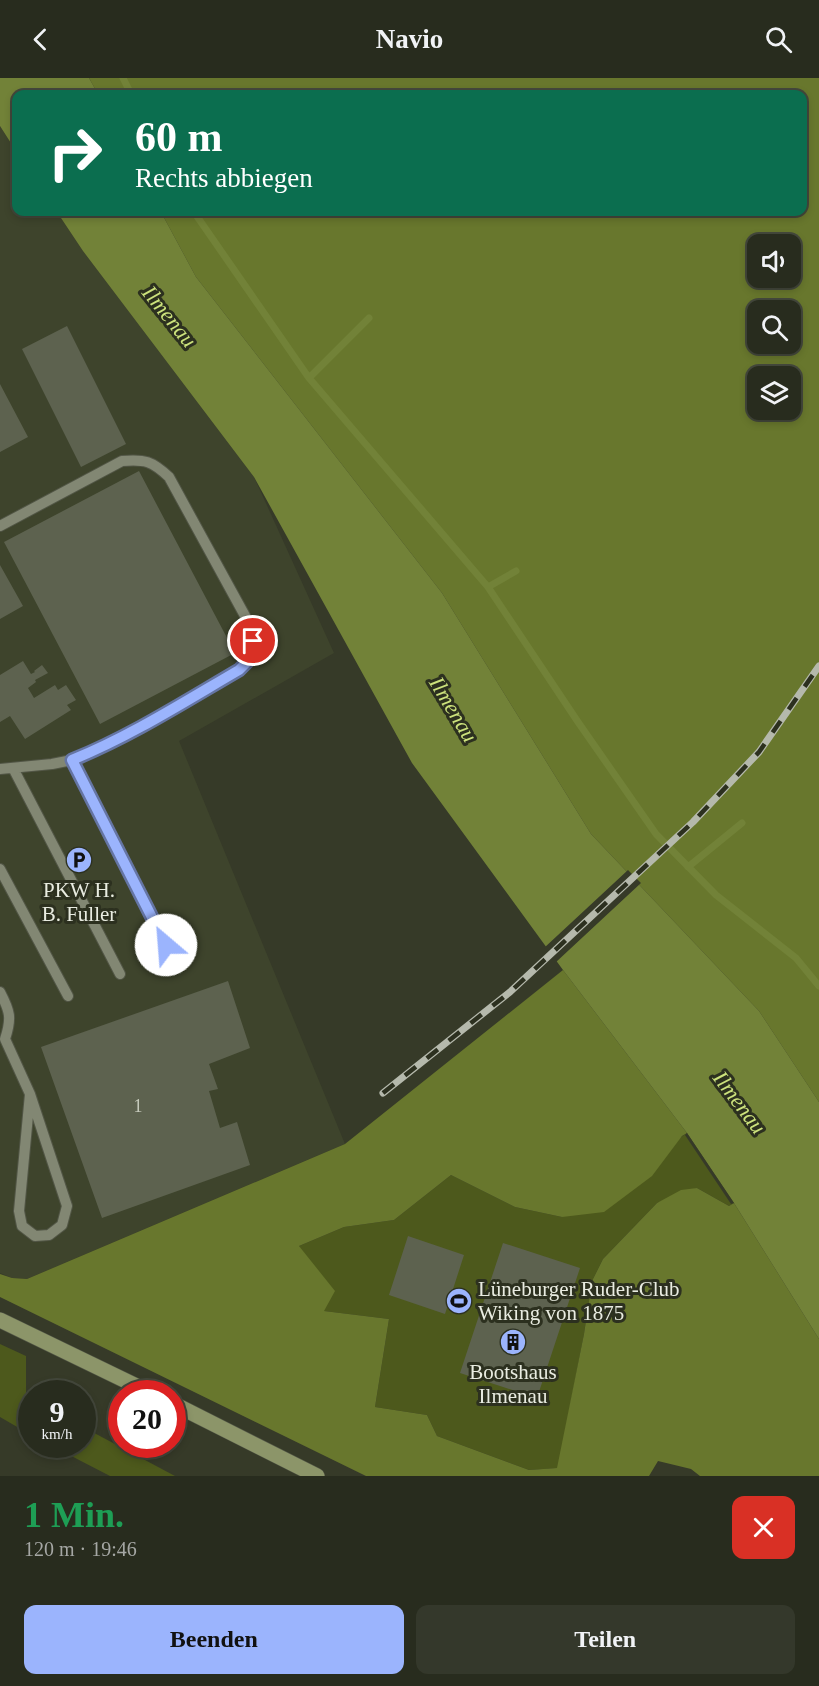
<!DOCTYPE html>
<html lang="de">
<meta charset="utf-8">
<style>
:root{--surface:#282c1e;--page:#34382b;--text:#f1f3f6;--muted:#a5a7a4;--line:#44483c;--accent:#9bb4fd}
body{margin:0;font-family:Georgia,serif;background:var(--page);color:var(--text);height:100vh;display:flex;flex-direction:column;font-size:22px;white-space:nowrap}
*{box-sizing:border-box;margin:0}
p{font-size:20px;color:var(--muted)}
.icon{flex:none;width:33px;height:33px;fill:none;stroke:currentColor;stroke-width:2;stroke-linecap:round;stroke-linejoin:round}
.map{position:relative;height:1398px;overflow:hidden}
.panel{display:flex;flex-direction:column;background:var(--surface);flex:1}
.panel>*{flex:none}
.guide{position:absolute;left:12px;top:12px;width:795px;height:126px;border-radius:12px;box-shadow:0 3px 9px #0003,0 0 0 2px var(--line);background:#0b6e4f;color:#fff;overflow:hidden}
.fabs{position:absolute;left:747px;top:156px;display:grid;gap:12px}
.fabs a{display:grid;place-items:center;width:54px;height:54px;border-radius:12px;background:var(--surface);box-shadow:0 3px 9px #0003,0 0 0 2px var(--line);font-size:30px}
.speed{position:absolute;left:18px;top:1302px;display:flex;gap:12px;font-size:30px;font-weight:700;text-align:center}
.speed>*{display:grid;place-content:center;width:78px;height:78px;border-radius:50%;background:var(--surface);box-shadow:0 3px 9px #0003,0 0 0 2px var(--line);line-height:1}
.speed small{font-size:15px;font-weight:400}
.speed .limit{border:9px solid #d22;background:#fff;color:#111}
.pin{position:absolute;display:grid;place-items:center;width:51px;height:51px;color:#fff;margin:-26px;border:3px solid #fff;border-radius:50%;box-shadow:0 2px 6px #0007}
.me{position:absolute;width:66px;margin:-33px;rotate:333deg;stroke-linejoin:round;filter:drop-shadow(0 0 4px #0008)}
.turn{display:flex;align-items:center;gap:21px;height:126px;padding:0 24px;font-size:27px}
.turn .icon{width:78px;height:78px;stroke-width:2.5}
.turn b{display:block;font-size:42px;line-height:51px}
.round{display:grid;place-items:center;flex:none;width:63px;height:63px;border-radius:12px;background:var(--page)}
.summary{display:flex;align-items:center;justify-content:space-between;height:102px;padding:0 24px}
h1{font-size:36px;font-weight:800;line-height:45px;color:#1e9e55}
.button{display:flex;gap:12px;margin-top:auto;padding:12px 24px}
.button a{flex:1;height:69px;border-radius:12px;background:var(--accent);color:#111;font-size:24px;font-weight:800;line-height:69px;text-align:center}
.button a+a{background:var(--page);color:var(--text)}
header{display:flex;justify-content:space-between;align-items:center;height:78px;padding:0 24px;background:var(--surface);font-size:27px;font-weight:800}
.map>svg:first-child{display:block}
</style>
<header><svg class="icon" aria-label="back" viewBox="0 0 24 24"><path d="M15 5l-7 7 7 7"/></svg>Navio<svg class="icon" aria-label="search" viewBox="0 0 24 24"><circle cx="10" cy="10" r="6"/><path d="M15 15l6 6"/></svg></header>
<div class="map">
<svg width="819" height="1398" viewBox="0 0 819 1398">
<rect width="100%" height="100%" fill="#363a28"/>
<path fill="#3e442c" d="M0 48 16 73V134H57L83 173 254 399 334 575 179 663 345 1066 27 1201 12 1200 0 1195Z"/>
<path fill="#4d591c" d="M687 1055 734 1125 729 1128 697 1110 657 1125 603 1181 592 1203 584 1256 558 1390 529 1392 437 1358 427 1337 375 1329 389 1241 324 1233 299 1168 344 1149 394 1142 451 1097 515 1129 562 1139Z
M0 1266 26 1278V1319L31 1322V1357L0 1339Z
M83 1349 175 1398H110L50 1367 82 1366Z"/>
<path fill="#68772d" fill-rule="evenodd" d="M89 0H819V1024L759 933 591 756 442 515 196 199 161 134H802V16H98ZM758 166H790V200H758ZM758 232H790V266H758ZM758 298H790V332H758Z
M563 892 687 1055 682 1058 652 1098 604 1134 562 1139 515 1129 451 1097 394 1142 344 1149 299 1168 335 1213 324 1233 389 1241 375 1329 427 1337 437 1358 529 1392 557 1390 584 1256 592 1203 603 1181 657 1125 681 1112 697 1110 729 1128 734 1125 819 1261V1398H700L691 1391 658 1383 649 1398H366L0 1219V1196L12 1200 27 1201 345 1066Z"/>
<path fill="#728238" d="M0 0H89L98 16H16V73L0 48Z
M57 134H161L196 199 442 515 591 756 759 933 819 1024V1261L734 1125 687 1055 563 892 412 685 254 399 83 173Z"/>
<path fill="#363a28" d="M628 792 641 805 555 885 544 870Z
M687 1055 734 1125 731 1126 685 1057Z"/>
<g fill="none" stroke-linecap="round" stroke-linejoin="round">
<path stroke="#728238" stroke-width="7" d="M123 0 131 16
M194 134 309 300 488 509 578 644 656 756 716 817 796 880 819 908
M309 300 369 240
M488 509 516 493
M688 789 742 745"/>
</g>
<path fill="#5d624f" d="M67 248 126 366 81 389 22 271Z
M0 306 28 359 0 374Z
M139 393 235 575 100 646 4 464Z
M0 487 23 528 0 541Z
M23 583 31 596 35 594 34 593 42 587 48 595 35 602 36 604 28 610 34 620 55 607 58 612 66 607 76 622 67 627 71 632 25 661 10 638 0 644V597Z
M228 903 250 970 209 986 218 1011 209 1013 220 1050 237 1044 250 1087 102 1140 41 969Z
M408 1158 464 1177 445 1236 389 1217Z
M503 1165 580 1190 537 1320 460 1295Z"/>
<g fill="none" stroke-linecap="round" stroke-linejoin="round">
<g stroke="#525646" stroke-width="12">
<path id="lane" d="M0 448 122 383C145 381 152 383 169 399L250 547C254 568 253 576 239 592L133 654 100 670 72 682 52 686 0 691
M72 682 166 867
M13 690 120 896
M0 791 68 918
M0 914C10 933 12 940 5 961L30 1016 67 1128 62 1147 49 1157 35 1158 22 1148 19 1133 30 1016"/>
</g>
<g stroke="#525646" stroke-width="16">
<path id="secondary" d="M0 1242 153 1316
M172 1325 317 1398"/>
</g>
<use href="#lane" stroke="#828773" stroke-width="10"/>
<use href="#secondary" stroke="#8c9569" stroke-width="15"/>
<g stroke="#b5b9ac" stroke-width="7">
<path id="rail" d="M383 1015 510 914 693 744 759 674 819 588"/>
</g>
<use href="#rail" stroke="#2c301f" stroke-width="4.5" stroke-dasharray="14" stroke-linecap="butt"/>
</g>
<g fill="none" stroke-linecap="round" stroke-linejoin="round">
<g stroke="#6575a4" stroke-width="15">
<path id="route" d="M166 867 72 682C131 658 184 624 239 592L249 582 253 563"/>
</g>
<use href="#route" stroke="#9bb4fd" stroke-width="10"/>
</g>
<defs>
<g id="parking-disc" transform="scale(1.35)"><circle r="9.5" fill="#9bb4fd" stroke="#2c301f"/><path d="M-3.5-5.5H1a3.5 3.5 0 0 1 0 7H-1V5.5H-3.5ZM-1-3.4V-.6H.8a1.4 1.4 0 0 0 0-2.8Z" fill="#111"/></g>
<g id="stadium-disc" transform="scale(1.35)"><circle r="9.5" fill="#9bb4fd" stroke="#2c301f"/><path d="M0-5a6.5 5 0 1 0 0 10a6.5 5 0 1 0 0-10ZM-3.5-1.8h7v3.6h-7Z" fill="#111"/></g>
<g id="building-disc" transform="scale(1.35)"><circle r="9.5" fill="#9bb4fd" stroke="#2c301f"/><path d="M-4-6H4V6H1V3H-1V6H-4ZM-2.5-4.3h1.7v1.8h-1.7ZM.8-4.3h1.7v1.8H.8ZM-2.5-1h1.7V.8h-1.7ZM.8-1h1.7V.8H.8Z" fill="#111"/></g>
</defs>
<g fill-rule="evenodd">
<use href="#parking-disc" x="79" y="782"/>
<use href="#stadium-disc" x="459" y="1223"/>
<use href="#building-disc" x="513" y="1264"/>
</g>
<g text-anchor="middle" stroke-width="6" stroke-linejoin="round" paint-order="stroke">
<g font-size="18" fill="#c6cabc">
<text x="138" y="1034">1</text>
</g>
<g font-size="21" fill="#e9ece1" stroke="#2c301f">
<text x="79" y="819">PKW H.<tspan x="79" dy="24">B. Fuller</tspan></text>
<text x="478" y="1218" text-anchor="start">Lüneburger Ruder-Club<tspan x="478" dy="24">Wiking von 1875</tspan></text>
<text x="513" y="1301">Bootshaus<tspan x="513" dy="24">Ilmenau</tspan></text>
</g>
<g font-size="22" font-style="italic" fill="#cce27c" stroke="#2c301f">
<text transform="translate(170 238) rotate(51)" y="8">Ilmenau</text>
<text transform="translate(454 631) rotate(59)" y="8">Ilmenau</text>
<text transform="translate(740 1024) rotate(53)" y="8">Ilmenau</text>
</g>
</g>
</svg>
<div class="fabs">
<a><svg class="icon" aria-label="sound" viewBox="0 0 24 24"><path d="M4 9h4l5-4v14l-5-4H4zM17 9q2 3 0 6"/></svg></a>
<a><svg class="icon" aria-label="search" viewBox="0 0 24 24"><circle cx="10" cy="10" r="6"/><path d="M15 15l6 6"/></svg></a>
<a><svg class="icon" aria-label="layers" viewBox="0 0 24 24"><path d="M12 4l9 5-9 5-9-5zM3 14l9 5 9-5"/></svg></a>
</div>
<div class="speed"><div>9<small>km/h</small></div><div class="limit">20</div></div>
<div class="pin" style="left:253px;top:563px;background:#d93025"><svg class="icon" aria-label="arrive" viewBox="0 0 24 24"><path d="M6 21V4h12l-3 4 3 4H6"/></svg></div>
<svg class="me" style="left:166px;top:867px" viewBox="-20 -20 40 40"><circle r="19" fill="#fff"/><path d="M0-13L10 11 0 6-10 11z" fill="#9bb4fd"/></svg>
<div class="guide">
<div class="turn"><svg class="icon" aria-label="right" viewBox="0 0 24 24"><path d="M7 20v-9h11M14 6l5 5-5 5"/></svg><div><b>60 m</b>Rechts abbiegen</div></div>
</div>
</div>
<section class="panel">
<div class="summary"><div><h1>1 Min.</h1><p>120 m · 19:46</p></div><a class="round" style="background:#d93025;color:#fff"><svg class="icon" aria-label="close" viewBox="0 0 24 24"><path d="M6 6l12 12M18 6L6 18"/></svg></a></div>
<div class="button"><a>Beenden</a><a>Teilen</a></div>
</section>
